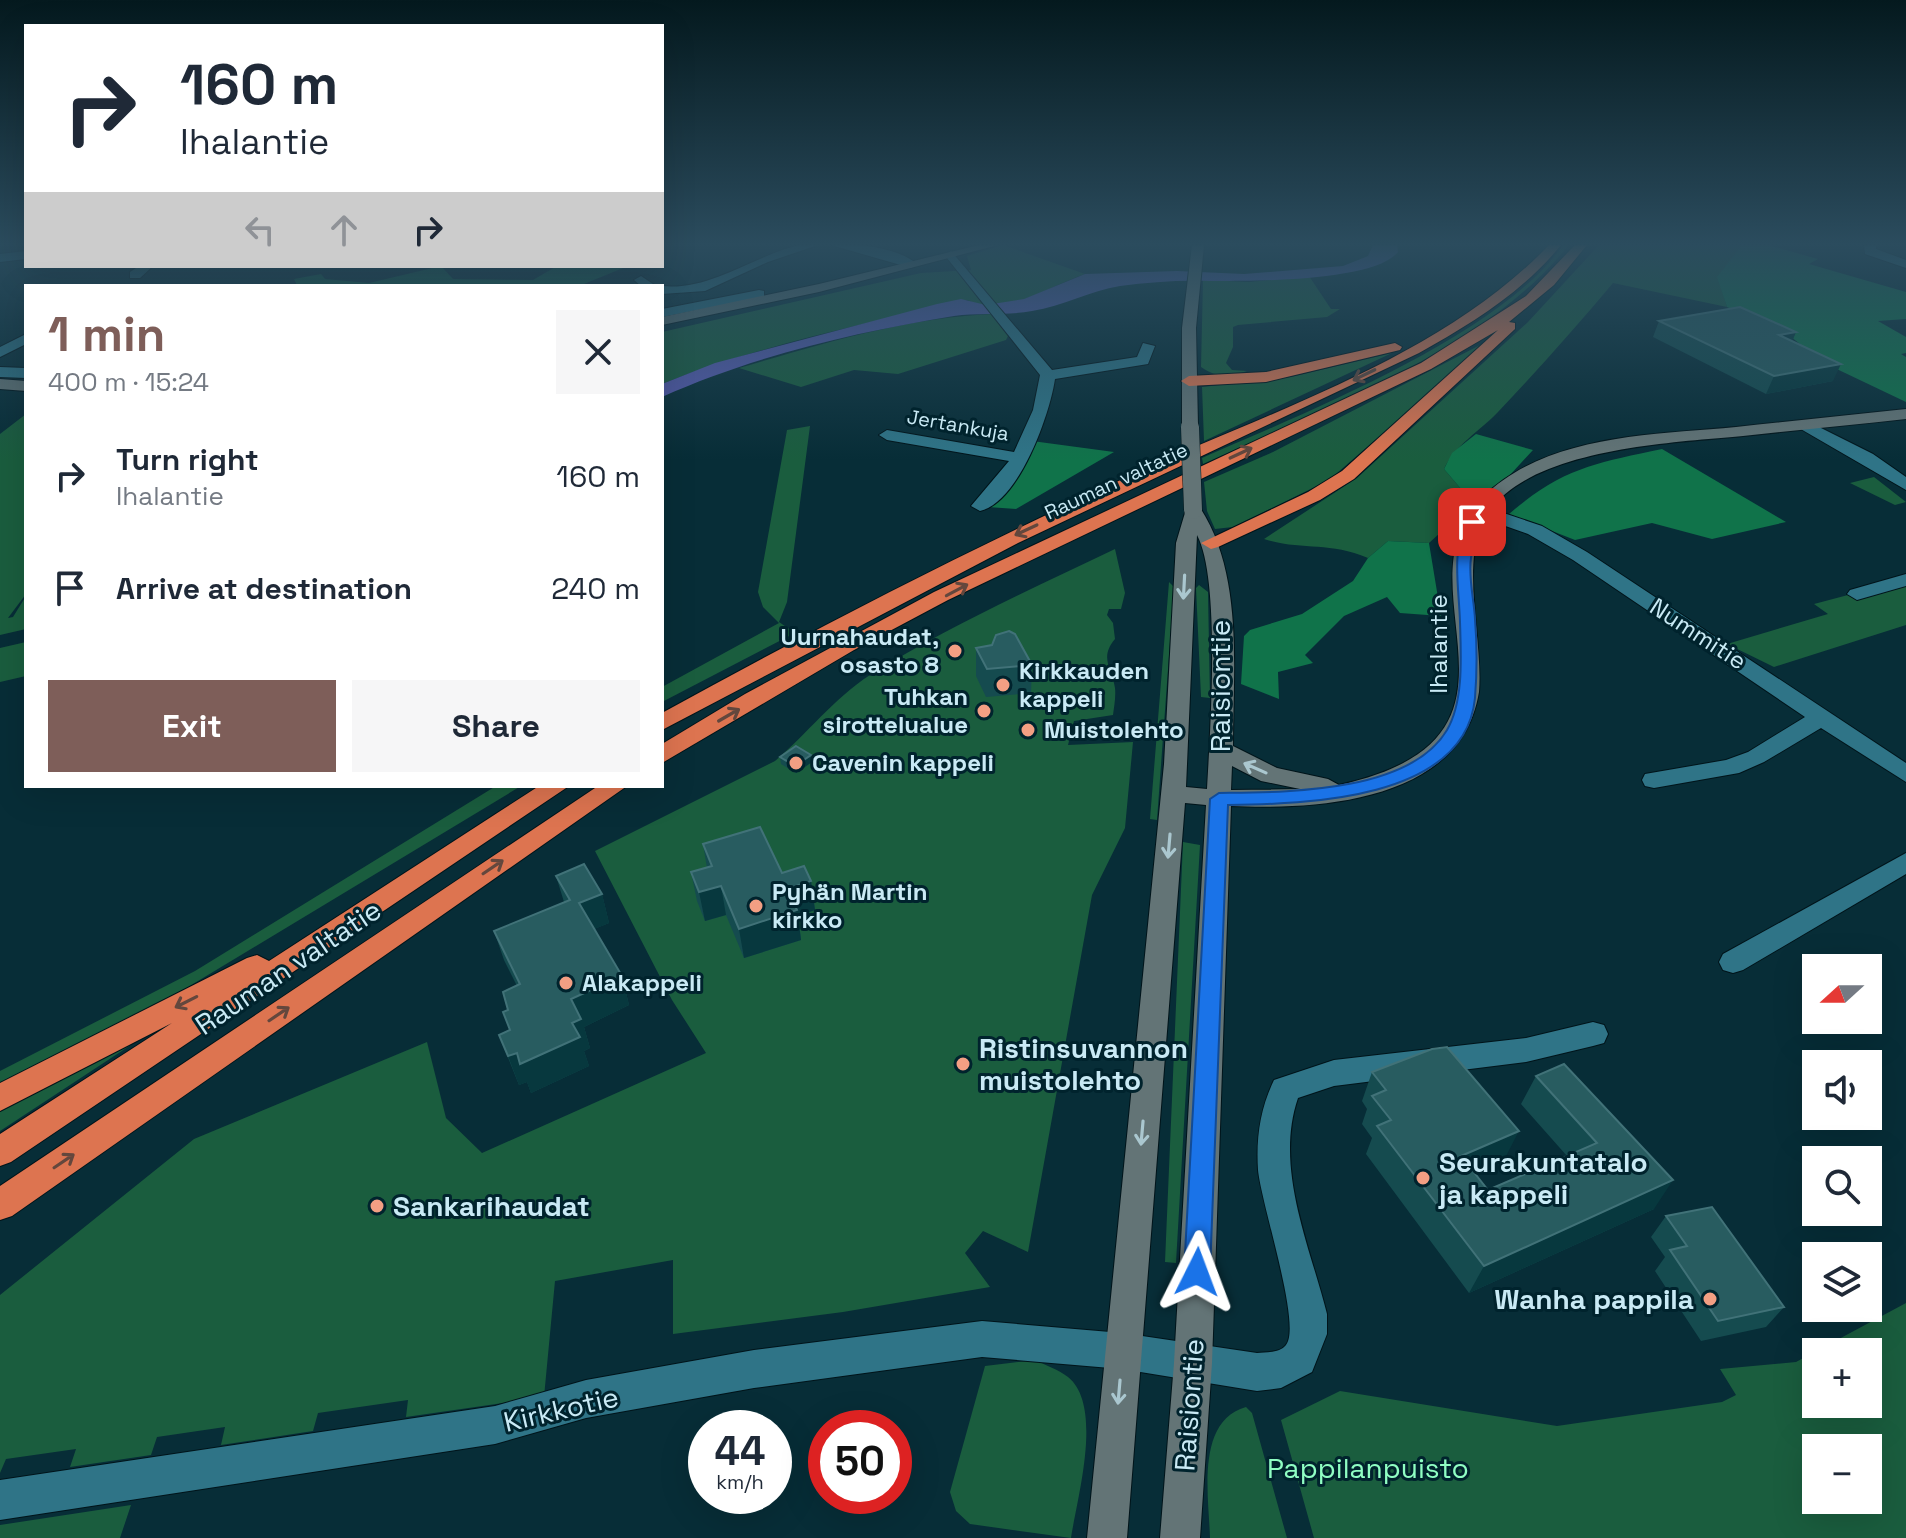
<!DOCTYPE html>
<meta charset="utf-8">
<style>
:root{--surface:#fff;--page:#f6f6f7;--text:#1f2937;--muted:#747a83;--accent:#7e5e59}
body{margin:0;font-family:"Space Grotesk",sans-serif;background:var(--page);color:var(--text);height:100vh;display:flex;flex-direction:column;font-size:30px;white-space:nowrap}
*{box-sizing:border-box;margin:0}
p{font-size:26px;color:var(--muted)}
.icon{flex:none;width:44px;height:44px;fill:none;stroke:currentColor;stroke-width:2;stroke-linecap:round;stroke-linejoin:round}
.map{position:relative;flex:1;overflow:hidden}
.side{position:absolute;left:24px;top:284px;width:640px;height:504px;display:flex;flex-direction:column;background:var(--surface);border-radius:0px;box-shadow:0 8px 32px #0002}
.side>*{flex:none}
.banner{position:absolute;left:24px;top:24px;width:640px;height:244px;border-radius:0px;box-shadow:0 8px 32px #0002;background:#fff;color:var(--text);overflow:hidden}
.needle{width:52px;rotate:249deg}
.tools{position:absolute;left:1802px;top:954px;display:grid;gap:16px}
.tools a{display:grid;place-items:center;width:80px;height:80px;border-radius:0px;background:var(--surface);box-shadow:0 8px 32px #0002;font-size:40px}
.speed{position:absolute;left:688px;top:1410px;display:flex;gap:16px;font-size:40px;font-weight:700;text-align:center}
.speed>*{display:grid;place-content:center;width:104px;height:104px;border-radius:50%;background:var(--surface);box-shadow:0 8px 32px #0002;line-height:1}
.speed small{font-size:20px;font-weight:400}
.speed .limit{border:12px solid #d22;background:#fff;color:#111}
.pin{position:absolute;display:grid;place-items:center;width:68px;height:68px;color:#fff;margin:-34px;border-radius:16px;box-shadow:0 4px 12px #0006}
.me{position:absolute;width:88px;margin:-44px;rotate:3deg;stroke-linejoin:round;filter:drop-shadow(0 0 6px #0008)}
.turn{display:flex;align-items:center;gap:28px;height:168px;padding:0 24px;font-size:36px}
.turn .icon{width:104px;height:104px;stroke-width:2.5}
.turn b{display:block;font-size:56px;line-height:68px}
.lanes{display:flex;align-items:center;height:76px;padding:0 24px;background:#0003;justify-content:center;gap:40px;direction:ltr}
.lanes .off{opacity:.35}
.round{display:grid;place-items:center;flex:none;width:84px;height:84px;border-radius:0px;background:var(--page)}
.head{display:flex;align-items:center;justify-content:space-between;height:136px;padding:0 24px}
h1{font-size:48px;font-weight:600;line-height:60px;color:var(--accent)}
.primary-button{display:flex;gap:16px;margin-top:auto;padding:16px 24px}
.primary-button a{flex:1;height:92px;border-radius:0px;background:var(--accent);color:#fff;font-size:32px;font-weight:600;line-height:92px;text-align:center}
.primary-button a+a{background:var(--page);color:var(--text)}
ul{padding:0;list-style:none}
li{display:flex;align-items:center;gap:24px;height:112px;padding:0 24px}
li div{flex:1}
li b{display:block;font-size:30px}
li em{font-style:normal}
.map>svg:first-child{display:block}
</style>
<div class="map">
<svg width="1906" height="1538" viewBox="0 0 1906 1538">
<rect width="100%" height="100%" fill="#072d37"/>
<path fill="#1a5d3e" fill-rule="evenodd" d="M1003 245 1085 274C1050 285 1005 319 967 300 864 324 760 345 662 384V332L921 273 971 270 967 256Z
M1563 245H1569C1484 351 1324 408 1203 464L1202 458C1304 413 1500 336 1563 245Z
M1599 245H1742L1718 277 1727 307 1613 283C1576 327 1538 370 1498 412 1480 431 1455 445 1444 469L1473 503 1429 543 1388 541 1368 558C1328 541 1302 551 1264 539L1357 478 1528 322Z
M1309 276 1331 309H1340L1327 317 1238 325 1233 327V347L1226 363 1232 370 1247 371C1231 377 1216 378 1201 367L1203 280 1249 282Z
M994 314 1010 332 1006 340 898 374 854 370 801 387 739 368C822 344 908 317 994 314Z
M1482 344 1485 345 1329 480 1233 527 1215 529 1207 511 1204 482 1273 452Z
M1392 353 1204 441 1202 387 1291 377Z
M26 414V594L8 618 13 617 26 596V629L0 635V434Z
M810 426 787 602 779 622 795 633 662 702V687L779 623 763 607 758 592 787 430Z
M1874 477 1906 502 1895 505 1850 483Z
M1115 549 1125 593 1121 609H1109L1107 615 1113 623 1115 639C1099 658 1112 668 1115 688 1116 697 1114 707 1113 715L1074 721 1068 745 1133 742 1125 828 1092 895 1028 1252 983 1231 965 1253 990 1287 843 1312 673 1334V1260L555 1281 544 1397 406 1417 408 1400 318 1413 313 1431 221 1445 225 1427 157 1437 151 1455 70 1467 76 1449 6 1459 0 1473V1295L194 1139 427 1042 446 1118 482 1153 706 1053 672 1000 595 851 775 761C808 733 833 699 870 675 948 627 1033 588 1115 549Z
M1169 582 1174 587 1157 820 1150 819Z
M1199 585 1208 592 1210 698 1201 697 1196 588Z
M1906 586V625L1774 667 1727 644 1828 614 1814 604 1848 595 1862 599Z
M26 642V676L0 682V648Z
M496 786H521L188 987 0 1086V1071L195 971Z
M1183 842 1200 845 1176 1263 1165 1262Z
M172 1018 0 1131V1107Z
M1906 1303V1538H1314L1281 1420 1340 1391 1557 1426 1722 1402 1736 1395 1720 1369 1796 1362ZM1868 1352V1404H1816V1352ZM1868 1448V1500H1816V1448Z
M1035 1360C1045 1365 1059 1370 1068 1377 1104 1406 1077 1498 1071 1538L970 1524 956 1511 950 1492 985 1366Z
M1246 1407 1252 1413 1287 1538H1210C1209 1498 1195 1421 1246 1407Z
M131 1505 120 1538H0V1525Z"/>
<path fill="#10734a" d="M1742 245H1768L1818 259 1809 264 1906 292V319L1878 321 1906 337V353L1901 354 1906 357V402L1822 362 1790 336 1727 307 1717 277Z
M441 266 453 279 533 280 557 266H628L579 286H315L297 285 294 279 321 274 325 279 369 283Z
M1476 434 1533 450 1510 475 1473 503 1444 469 1452 453Z
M1032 441 1114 452 1016 509 988 507Z
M1662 449 1786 522 1712 539 1652 523 1575 540 1509 514C1562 468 1596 463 1662 449Z
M1388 541 1429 543 1441 616 1400 613 1387 597 1344 616 1305 655 1313 663 1278 672 1279 699 1241 684 1244 636 1250 630 1302 614 1353 581 1368 558Z"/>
<path fill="#585bb1" d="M1373 245H1397L1398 252C1374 282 1249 281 1210 281 1179 280 1150 282 1120 286 1090 291 1063 306 1032 311 1007 316 980 312 954 316 856 332 753 356 662 397V384L715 363 937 304 961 299 986 305 1024 299 1085 274 1177 271 1244 274 1343 266 1368 256Z"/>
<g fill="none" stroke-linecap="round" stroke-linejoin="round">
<g stroke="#01141a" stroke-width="2">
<path id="street" d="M799 245H818L768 262 705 291 662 294V286C710 291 753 256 799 245Z
M831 245C856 243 897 247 917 264L911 268Z
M1864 245H1876V249L1906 260V268L1865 254Z
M26 251V259L0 262V254Z
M951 251 1052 370 1137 357 1143 343 1155 346 1148 364 1055 379C1050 414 1019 502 980 511L971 506 1009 461 887 440 879 435 887 430 1014 452 1033 410 1040 375 947 258 945 255Z
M139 266H153L140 278H130V272Z
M641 276 656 286H641L634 280Z
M759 290 764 291V297L662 317V309Z
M26 334V344L0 357V347Z
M0 367 26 368V378L0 377Z
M1805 420 1873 454 1906 477V490L1799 428V422Z
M1480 505 1542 526 1587 552 1906 763V782L1821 728 1764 762 1739 773 1654 788 1645 786 1642 780 1645 774 1726 760 1748 752 1805 717 1573 560 1528 534 1474 515V507Z
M1906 574V586L1857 600 1847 594 1850 590Z
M1906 853V874L1743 970 1733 973 1723 970 1719 962 1723 954Z
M1593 1022 1604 1025 1608 1034 1604 1043 1593 1046 1526 1062 1334 1086 1298 1098C1274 1168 1310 1246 1327 1314V1334L1312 1372 1281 1388 1257 1391 1122 1369 982 1357 754 1388 586 1418 495 1444 0 1520V1480L495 1406 586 1380 754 1350 982 1321 1122 1333 1257 1353C1266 1352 1280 1353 1286 1345 1302 1326 1261 1203 1258 1170 1256 1138 1260 1109 1274 1080L1334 1060 1526 1038Z"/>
</g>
<g stroke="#01141a" stroke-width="2">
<path id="secondary" d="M979 245H998L819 292 662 325V317L819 284Z
M1192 245H1204L1196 328 1198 427 1190 432 1182 427V328Z
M0 379 26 381V391L0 389Z
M1906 409V419C1852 425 1797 430 1743 436 1672 443 1509 448 1480 529 1463 576 1483 642 1479 692 1461 802 1319 810 1231 806L1212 1363 1200 1538H1160L1174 1363 1206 805 1185 803 1127 1538H1087L1164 764 1176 543 1187 506H1199C1244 574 1233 668 1233 746L1277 768 1328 779 1339 785C1558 737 1391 587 1483 497 1547 434 1653 435 1736 427 1793 421 1849 415 1906 409ZM1197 535C1221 580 1210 733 1207 789L1186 787ZM1232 766 1261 781 1300 789 1231 790Z"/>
</g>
<g stroke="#01141a" stroke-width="2">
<path id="highway" d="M1549 245H1561C1523 292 1471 324 1419 353L1018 543 662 730V713C814 629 969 550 1127 477 1267 412 1440 359 1549 245Z
M1575 245H1587L1554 285 1509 322 1515 323V329L1354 479 1320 500 1218 547 1211 549 1201 543 1308 492 1342 471 1498 330 1431 369 948 600 854 650 662 763V744L745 694 934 592 1421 363 1526 296Z
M1395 343 1402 347 1400 350 1266 382 1189 386 1181 381 1189 376 1266 372Z
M539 786H569L11 1162 0 1166V1134L172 1023 0 1111V1083L247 958 257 955 269 961Z
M598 786H627L12 1216 0 1220V1186Z"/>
</g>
<use href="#street" fill="#2f7487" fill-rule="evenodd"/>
<use href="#secondary" fill="#637476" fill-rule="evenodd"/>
<use href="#highway" fill="#dd7450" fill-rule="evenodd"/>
<g stroke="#01141a" stroke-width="19" stroke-linecap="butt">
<path id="secondary-bridge" d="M1190 427 1193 510"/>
</g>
<use href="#secondary-bridge" stroke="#637476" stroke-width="18"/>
</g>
<path fill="#154b4f" d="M1659 321 1796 332 1792 341 1833 381 1766 394 1653 337Z
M976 648 1032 665 1031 693 986 697 976 676Z
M780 757 812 762 796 773 781 764Z
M703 844 782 873 811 881 815 910 798 916 801 940 744 958 726 915 705 921 697 901 691 872 707 868Z
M556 876 602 894 609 923 594 929 622 976 629 1005 584 1027 590 1048 584 1051 589 1066 531 1093 527 1082 519 1085 499 1035 509 1030 508 1010 517 986 504 960 494 931 564 902Z
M1564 1064 1654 1209 1469 1293 1366 1154 1372 1138 1362 1124 1367 1109 1362 1101 1372 1072 1504 1160 1475 1172 1488 1190 1567 1156 1521 1104 1536 1076Z
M1666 1216 1784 1307 1766 1327 1701 1341 1655 1271 1665 1257 1651 1237Z"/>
<path fill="#07383e" d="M1796 332 1789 349 1779 335Z
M1841 364 1833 381 1766 394 1774 376Z
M811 755 812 762 796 773 795 766Z
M811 881 815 910 798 916 801 940 744 958 739 929 787 889Z
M721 886 726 915 705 921 699 892Z
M602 894 609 923 587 932 579 903Z
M622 976 629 1005 584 1027 590 1048 584 1051 589 1066 531 1093 527 1082 519 1085 508 1056 572 1023 571 999Z
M1519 1131 1504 1160 1448 1184 1461 1156Z
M1673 1180 1654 1209 1469 1293 1484 1266Z"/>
<path fill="#285c60" stroke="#417278" stroke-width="2" d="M1740 307 1796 332 1779 335 1841 364 1774 376 1659 321Z
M1009 631 1015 634 1032 665 987 669 976 648 992 645 996 635Z
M796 746 811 755 795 766 780 757Z
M760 827 782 873 804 866 811 881 787 889 797 910 739 929 721 886 699 892 691 872 712 866 703 844Z
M584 864 602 894 579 903 622 976 571 999 581 1019 572 1023 580 1037 520 1064 517 1053 508 1056 499 1035 510 1030 503 1012 508 1010 503 992 520 984 494 931 570 900 556 876Z
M1447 1047 1519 1131 1461 1156 1488 1190 1597 1143 1536 1076 1564 1064 1673 1180 1484 1266 1377 1126 1391 1120 1372 1096 1386 1090 1372 1072 1432 1049Z
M1712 1207 1784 1307 1718 1321 1670 1250 1687 1246 1666 1216Z"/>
<defs><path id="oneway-shaft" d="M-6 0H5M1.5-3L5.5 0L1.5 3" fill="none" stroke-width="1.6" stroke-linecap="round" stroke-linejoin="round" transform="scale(2)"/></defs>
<g stroke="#63473d">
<use href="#oneway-shaft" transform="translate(1364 375) rotate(154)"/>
<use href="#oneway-shaft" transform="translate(1241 453) rotate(-25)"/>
<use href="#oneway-shaft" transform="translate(1026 530) rotate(155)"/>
<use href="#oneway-shaft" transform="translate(957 590) rotate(-28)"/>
<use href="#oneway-shaft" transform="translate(729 715) rotate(-30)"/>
<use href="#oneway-shaft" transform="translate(493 867) rotate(-34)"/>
<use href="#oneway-shaft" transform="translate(186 1002) rotate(153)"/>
<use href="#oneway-shaft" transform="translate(279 1014) rotate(-34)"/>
<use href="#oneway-shaft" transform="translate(64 1161) rotate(-34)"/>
</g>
<g stroke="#aac7cf">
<use href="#oneway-shaft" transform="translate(1184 587) rotate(93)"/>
<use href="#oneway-shaft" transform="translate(1255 768) rotate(-156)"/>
<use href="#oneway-shaft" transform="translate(1169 846) rotate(95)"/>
<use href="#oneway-shaft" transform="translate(1142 1133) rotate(95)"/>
<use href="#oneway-shaft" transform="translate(1119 1392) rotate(95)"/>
</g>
<linearGradient id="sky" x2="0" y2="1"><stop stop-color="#04191e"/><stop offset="0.53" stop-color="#2b4c5e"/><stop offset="1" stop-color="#2b4c5e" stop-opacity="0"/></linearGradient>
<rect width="1906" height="460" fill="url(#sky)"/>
<path fill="#1a73e8" stroke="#114b97" stroke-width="2" d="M1467 519 1479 522C1476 534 1472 546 1471 558 1468 577 1474 599 1475 619 1477 644 1477 673 1475 698 1465 801 1304 804 1228 805L1210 1272 1207 1281 1197 1285 1188 1281 1184 1272 1210 799 1219 793C1283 792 1409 794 1447 730 1464 701 1461 655 1460 622 1459 587 1451 552 1467 519Z"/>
<g fill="#f39f83" stroke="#00232d" stroke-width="3">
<circle cx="955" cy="651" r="8"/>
<circle cx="1003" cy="685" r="8"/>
<circle cx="984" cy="711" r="8"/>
<circle cx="1028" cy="730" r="8"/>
<circle cx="796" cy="763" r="8"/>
<circle cx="756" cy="906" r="8"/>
<circle cx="566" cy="983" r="8"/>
<circle cx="963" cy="1064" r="8"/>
<circle cx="1423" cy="1178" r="8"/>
<circle cx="377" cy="1206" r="8"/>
<circle cx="1710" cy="1299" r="8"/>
</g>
<g text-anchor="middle" stroke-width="6" stroke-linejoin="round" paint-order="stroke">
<g font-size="20" fill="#c9eaf5" stroke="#00232d">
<text transform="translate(958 425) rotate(10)" y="7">Jertankuja</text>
<text transform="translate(1116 481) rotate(-25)" y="7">Rauman valtatie</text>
</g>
<g font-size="24" fill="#c9eaf5" stroke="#00232d">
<text transform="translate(1698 634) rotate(33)" y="8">Nummitie</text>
<text transform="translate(1439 644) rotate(-90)" y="8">Ihalantie</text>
</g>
<g font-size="24" font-weight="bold" fill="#c9eaf5" stroke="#00232d" text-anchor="start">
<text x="939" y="645" text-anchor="end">Uurnahaudat,<tspan x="939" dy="28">osasto 8</tspan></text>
<text x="1019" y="679">Kirkkauden<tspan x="1019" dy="28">kappeli</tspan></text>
<text x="968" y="705" text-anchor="end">Tuhkan<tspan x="968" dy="28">sirottelualue</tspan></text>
<text x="1044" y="738">Muistolehto</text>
<text x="812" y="771">Cavenin kappeli</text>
<text x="772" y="900">Pyhän Martin<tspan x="772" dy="28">kirkko</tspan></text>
<text x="582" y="991">Alakappeli</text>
</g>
<g font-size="28" fill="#c9eaf5" stroke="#00232d">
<text transform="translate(1220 686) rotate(-90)" y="10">Raisiontie</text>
<text transform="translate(288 967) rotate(-34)" y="10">Rauman valtatie</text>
<text transform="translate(1189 1405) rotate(-86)" y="10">Raisiontie</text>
<text transform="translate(561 1409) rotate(-13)" y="10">Kirkkotie</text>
</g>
<g font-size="28" font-weight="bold" fill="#c9eaf5" stroke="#00232d" text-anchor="start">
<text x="979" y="1058">Ristinsuvannon<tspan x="979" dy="32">muistolehto</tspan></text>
<text x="1439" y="1172">Seurakuntatalo<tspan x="1439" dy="32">ja kappeli</tspan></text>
<text x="393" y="1216">Sankarihaudat</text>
<text x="1694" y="1309" text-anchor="end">Wanha pappila</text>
</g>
<g font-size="28" fill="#8ffec3" stroke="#00232d">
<text x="1368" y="1478">Pappilanpuisto</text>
</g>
</g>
</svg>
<div class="tools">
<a><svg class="needle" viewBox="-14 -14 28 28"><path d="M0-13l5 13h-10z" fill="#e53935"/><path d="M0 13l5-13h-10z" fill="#747a83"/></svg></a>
<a><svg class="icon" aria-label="sound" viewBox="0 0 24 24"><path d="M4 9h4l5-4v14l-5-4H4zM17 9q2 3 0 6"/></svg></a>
<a><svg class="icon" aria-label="search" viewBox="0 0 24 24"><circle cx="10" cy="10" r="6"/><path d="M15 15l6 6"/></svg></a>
<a><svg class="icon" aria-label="layers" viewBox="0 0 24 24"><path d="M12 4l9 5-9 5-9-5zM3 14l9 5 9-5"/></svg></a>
<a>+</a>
<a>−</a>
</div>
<div class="speed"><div>44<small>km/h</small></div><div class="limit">50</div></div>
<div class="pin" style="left:1472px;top:522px;background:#d93025"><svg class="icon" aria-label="arrive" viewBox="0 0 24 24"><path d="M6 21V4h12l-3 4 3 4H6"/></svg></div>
<svg class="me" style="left:1197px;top:1272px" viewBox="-20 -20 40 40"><path d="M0-17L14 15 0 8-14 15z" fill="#1a73e8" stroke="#fff" stroke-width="4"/></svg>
<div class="banner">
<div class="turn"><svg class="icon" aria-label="right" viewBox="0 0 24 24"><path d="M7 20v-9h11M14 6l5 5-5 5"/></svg><div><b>160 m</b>Ihalantie</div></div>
<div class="lanes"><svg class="icon off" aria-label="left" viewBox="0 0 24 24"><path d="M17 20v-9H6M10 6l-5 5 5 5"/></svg><svg class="icon off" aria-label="ahead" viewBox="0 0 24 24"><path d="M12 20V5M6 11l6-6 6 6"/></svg><svg class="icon" aria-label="right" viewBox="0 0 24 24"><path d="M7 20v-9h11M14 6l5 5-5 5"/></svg></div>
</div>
<section class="side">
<div class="head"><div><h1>1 min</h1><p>400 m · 15:24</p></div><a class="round"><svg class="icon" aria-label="close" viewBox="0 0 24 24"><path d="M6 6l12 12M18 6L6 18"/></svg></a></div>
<ul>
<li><svg class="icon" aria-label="right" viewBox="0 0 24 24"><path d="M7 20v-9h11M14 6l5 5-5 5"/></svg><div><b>Turn right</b><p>Ihalantie</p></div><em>160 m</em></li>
<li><svg class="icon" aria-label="arrive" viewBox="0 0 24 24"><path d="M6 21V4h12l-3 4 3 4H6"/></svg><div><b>Arrive at destination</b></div><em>240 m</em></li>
</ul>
<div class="primary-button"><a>Exit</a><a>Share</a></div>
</section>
</div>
